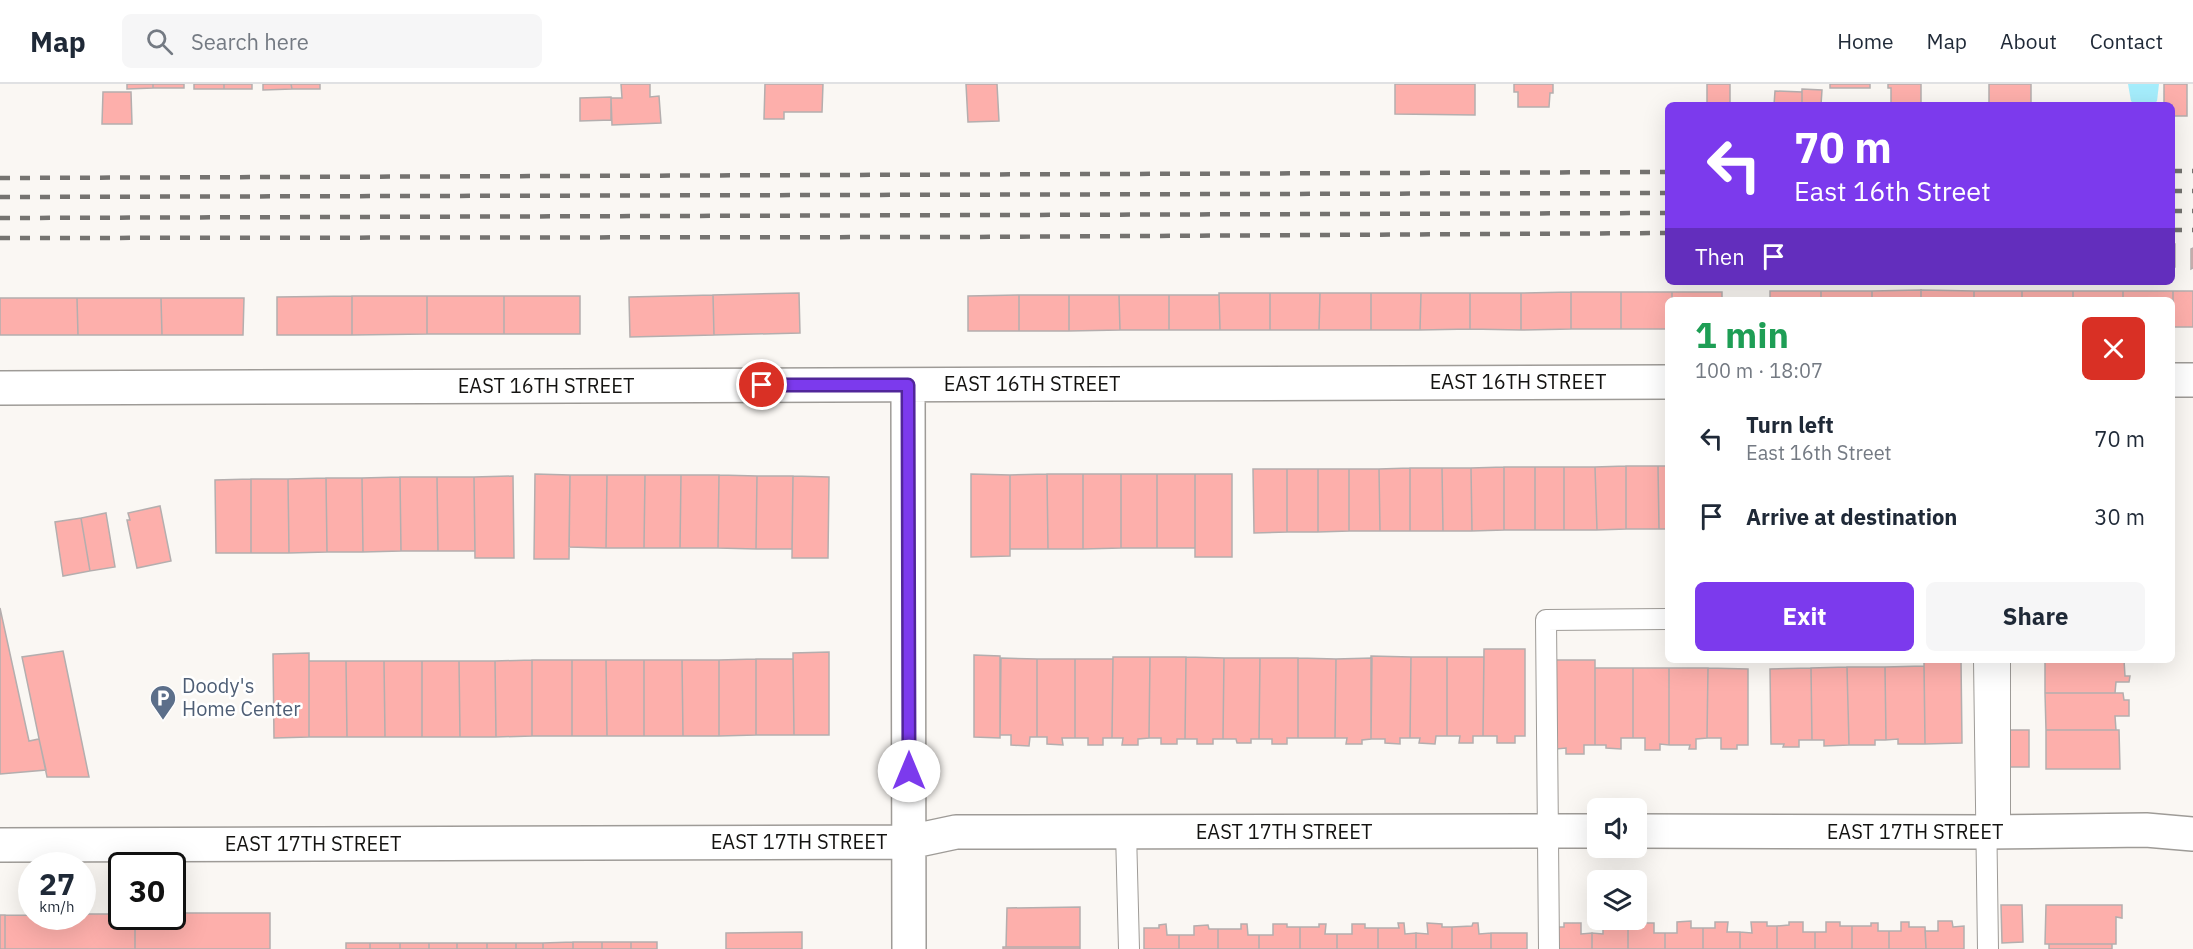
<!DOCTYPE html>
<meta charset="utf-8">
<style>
:root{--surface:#fff;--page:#f6f6f7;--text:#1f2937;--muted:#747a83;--line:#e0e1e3;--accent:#7c3aed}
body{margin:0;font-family:"IBM Plex Sans",sans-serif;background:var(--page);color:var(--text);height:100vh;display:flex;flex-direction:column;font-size:22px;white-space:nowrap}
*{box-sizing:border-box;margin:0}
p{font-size:20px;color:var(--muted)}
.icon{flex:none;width:33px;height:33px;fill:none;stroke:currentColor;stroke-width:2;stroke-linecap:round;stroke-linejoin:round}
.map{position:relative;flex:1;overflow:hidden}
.drawer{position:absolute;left:1665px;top:213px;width:510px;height:366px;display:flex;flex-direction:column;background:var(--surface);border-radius:9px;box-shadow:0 6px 24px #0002}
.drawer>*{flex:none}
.guide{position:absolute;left:1665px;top:18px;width:510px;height:183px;border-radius:9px;box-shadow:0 6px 24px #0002;background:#7c3aed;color:#fff;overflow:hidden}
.tools{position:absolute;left:1587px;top:714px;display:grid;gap:12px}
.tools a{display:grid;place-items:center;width:60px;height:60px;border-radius:9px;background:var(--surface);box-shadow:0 6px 24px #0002;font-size:30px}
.speed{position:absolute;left:18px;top:768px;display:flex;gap:12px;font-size:30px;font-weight:700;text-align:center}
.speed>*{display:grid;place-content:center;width:78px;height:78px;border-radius:50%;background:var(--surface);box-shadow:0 6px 24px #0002;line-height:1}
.speed small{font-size:15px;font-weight:400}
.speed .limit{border:3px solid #111;border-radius:9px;background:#fff;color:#111}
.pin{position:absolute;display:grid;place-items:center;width:51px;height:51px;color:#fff;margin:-26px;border:3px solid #fff;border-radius:50%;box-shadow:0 2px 6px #0007}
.me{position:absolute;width:66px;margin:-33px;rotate:0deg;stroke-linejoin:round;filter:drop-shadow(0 0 4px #0008)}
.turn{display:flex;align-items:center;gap:21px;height:126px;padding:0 30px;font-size:27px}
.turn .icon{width:78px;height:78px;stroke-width:2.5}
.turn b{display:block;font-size:42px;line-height:51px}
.then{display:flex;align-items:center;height:57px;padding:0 30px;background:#0003;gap:12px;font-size:22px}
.round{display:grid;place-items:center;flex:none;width:63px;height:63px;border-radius:9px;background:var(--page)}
.overview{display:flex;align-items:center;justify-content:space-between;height:102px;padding:0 30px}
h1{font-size:36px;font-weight:700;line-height:45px;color:#1e9e55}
.cta{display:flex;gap:12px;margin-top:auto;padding:12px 30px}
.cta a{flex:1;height:69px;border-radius:9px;background:var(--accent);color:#fff;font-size:24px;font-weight:700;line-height:69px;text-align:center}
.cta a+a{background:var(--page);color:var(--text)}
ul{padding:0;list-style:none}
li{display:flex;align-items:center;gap:18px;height:78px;padding:0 30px}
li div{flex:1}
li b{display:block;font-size:22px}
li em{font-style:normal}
header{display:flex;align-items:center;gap:36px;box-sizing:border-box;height:84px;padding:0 30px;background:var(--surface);border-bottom:2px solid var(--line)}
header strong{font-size:28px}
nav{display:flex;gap:33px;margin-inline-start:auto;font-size:21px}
.search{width:420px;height:54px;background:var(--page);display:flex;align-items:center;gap:15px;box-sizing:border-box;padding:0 21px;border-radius:9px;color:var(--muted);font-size:22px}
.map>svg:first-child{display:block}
</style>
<header>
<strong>Map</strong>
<div class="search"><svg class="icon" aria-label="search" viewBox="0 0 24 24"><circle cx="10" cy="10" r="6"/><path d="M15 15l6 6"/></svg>Search here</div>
<nav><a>Home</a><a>Map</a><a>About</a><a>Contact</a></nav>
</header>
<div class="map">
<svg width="2193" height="865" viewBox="0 0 2193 865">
<rect width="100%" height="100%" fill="#faf7f3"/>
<path fill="#a5edfc" d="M2128 0H2159L2157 17 2153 21H2135L2131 17Z"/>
<path fill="#fdafab" stroke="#b4aeae" stroke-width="1.5" d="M127 0H153V4L127 5Z
M153 0H184V4H153Z
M194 0H224V5H194Z
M224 0H252V5H224Z
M263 0H291L292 5 263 6Z
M291 0H320V5H292Z
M621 0H650V13L659 12 661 39 612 41 611 14H622Z
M765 0H823L822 28H784V35H764Z
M966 0H997L999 37 968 38Z
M1395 0H1475V31L1395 30Z
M1514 0H1553V9H1550L1549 23H1518V8H1514Z
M1707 0H1730V21H1707Z
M1830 0H1870V4H1830Z
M1888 0H1921V21H1891V4H1888Z
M1989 0H2031V21H1989Z
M2164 0H2187V32H2172V21H2164Z
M1802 5 1822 6 1821 21H1802Z
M1775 7 1802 8V21H1774Z
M103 8H131L132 40H102Z
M611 13V36L580 37V14Z
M2172 160H2175V183H2172Z
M2193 164V184L2191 185V165Z
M1921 206 1974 207V216H1921Z
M1921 206V216H1872V207Z
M1770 207H1821V216H1770Z
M1821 207H1872V216H1821Z
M1974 207H2022V216H1974Z
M2022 207H2073V216H2022Z
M2073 207H2123V216H2073Z
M2123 207H2173V243L2172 216H2123Z
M2173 207H2193V243H2173Z
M1571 208H1621V245H1571Z
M1571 208V245L1521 246V209Z
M1621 208H1672V216H1668V245H1621Z
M1672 208H1722V216H1672Z
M799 209 800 249 714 251 713 211Z
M1219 209H1270V246H1220Z
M1270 209H1320L1319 246H1270Z
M1320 209H1371V246H1319Z
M1371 209H1421L1420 246H1371Z
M1421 209H1470V245L1420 246Z
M1470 209H1521V246L1470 245Z
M713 211 714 251 630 253 629 213Z
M1019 211H1069V247H1019Z
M1019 211V247H968V212Z
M1069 211H1119L1120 246 1069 247Z
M1119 211H1169V246H1120Z
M1169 211H1219L1220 246H1169Z
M352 212H427V250L352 251Z
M352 212V251H277V213Z
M427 212H504V250H427Z
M504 212H580V250H504Z
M0 214H77L78 251H0Z
M77 214H161L162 251H78Z
M161 214H244L243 251H162Z
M1626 382H1658L1659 445H1626Z
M1626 382V445L1597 446 1595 383Z
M1658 382H1668V445H1659Z
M1504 383H1535V446H1504Z
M1504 383V446L1472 447 1471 384Z
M1535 383H1564V446H1535Z
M1564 383H1595L1597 446H1564Z
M1410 384H1442L1443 447H1410Z
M1410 384V447H1380L1379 385Z
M1442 384H1471L1472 447H1443Z
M1253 385H1287V448L1254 449Z
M1287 385H1318V448H1287Z
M1318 385H1349V447L1318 448Z
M1349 385H1379L1380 447H1349Z
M535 390 570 391 569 475H534Z
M971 390 1010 391V472L971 473Z
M1047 390H1083V465H1048Z
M1047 390 1048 465H1010V391Z
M1083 390H1121V464L1083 465Z
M1121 390H1157V464H1121Z
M1157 390H1195V464H1157Z
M1195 390H1232V473H1195Z
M570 391H607L606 464 569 463Z
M607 391H645L644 464H606Z
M645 391H681L680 464H644Z
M681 391H719L718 464H680Z
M719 391 757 392 756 465 718 464Z
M513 392 514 474H475L474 393Z
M757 392H793L792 465H756Z
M793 392 829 393 828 474H792Z
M400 393H437L438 467H401Z
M400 393 401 467 363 468 362 394Z
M437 393H474L475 467H438Z
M326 394H362L363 468H327Z
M326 394 327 468 289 469 288 395Z
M251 395H288L289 469H251Z
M251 395V469H216L215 396Z
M160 422 171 477 137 484 127 436H130L128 429Z
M106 429 115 483 90 487 81 434Z
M81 434 90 487 63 492 55 438Z
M0 524 29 657 39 655 46 686 0 690Z
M1484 565H1525V652H1515V659H1497V652H1483Z
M63 567 89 693H47L22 573Z
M829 568V651H794L793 569Z
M309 569V653L274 654 273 570Z
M974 571 1000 572V654L974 653Z
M1371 572 1411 573 1410 654H1400V660L1385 659V655H1371Z
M1113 573H1150L1149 654 1138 655V661H1122L1123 654H1112Z
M1150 573H1186L1185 655H1177V660H1161V654H1149Z
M1186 573 1224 574 1223 655H1213V660H1197V655H1185Z
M1411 573H1447V652H1436L1435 660 1419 659 1420 654H1410Z
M1447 573H1484L1483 652H1473V659H1459L1460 652H1447Z
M1001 574 1037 575V653H1030L1029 662 1011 661V651H1000Z
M1224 574H1260L1259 655H1251V659H1237L1236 655H1223Z
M1260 574H1298V654H1287V660H1272V655H1259Z
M1298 574 1336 575 1335 654H1298Z
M1372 574 1371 655 1362 656V660H1346L1347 654H1335L1336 575Z
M756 575H793L794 651H756Z
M756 575V651L719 652V576Z
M1037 575H1075V654H1062L1063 661 1047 660V653H1037Z
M1075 575H1113L1112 654H1103V661H1088V654H1075Z
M532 576H572V652H532Z
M532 576V652L496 653 495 577Z
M572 576H606L607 652H572Z
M606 576H644V652H607Z
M644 576H682L683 652H644Z
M682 576H719V652H683Z
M1556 576H1595V661H1584V670H1566V664L1556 665Z
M1961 576 1962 659 1925 660 1924 577Z
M2045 576H2124L2125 592H2130L2129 598H2116L2115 609H2045Z
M309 577H346L347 653H309Z
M346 577H384L385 653H347Z
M384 577H422V653H385Z
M422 577H459L460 653H422Z
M459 577H495L496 653H460Z
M1924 582 1925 660H1898V655L1886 656 1885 583Z
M1847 583H1885L1886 656H1875V661H1849Z
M1847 583 1849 661 1824 662V656H1812L1811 584Z
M1595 584H1633V654H1621V665L1606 664V661H1595Z
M1633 584H1669V661L1660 660V666H1645V654H1633Z
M1669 584H1708L1707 654 1696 655V665H1689L1690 661H1669Z
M1708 584 1748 585V661H1737V665H1721V654H1707Z
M1811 584 1812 656H1799V663H1783L1784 660H1771L1770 585Z
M2045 609H2123L2124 616H2129V632H2115L2116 646H2046Z
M2010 646H2029V683H2010Z
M2046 646H2119L2120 685H2046Z
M2001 821H2022L2023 858 2002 859Z
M2046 821H2122V834L2116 833V860H2045Z
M1080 823V863H1006L1007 824Z
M172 829H270V865H135V832H172Z
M82 830H122V832H135V865H5V831L82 832Z
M0 831H5V865H0Z
M1691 837V844H1703V865H1665V849H1677V838Z
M1938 837H1952L1953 843 1964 842V865H1926L1925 847H1938Z
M1715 838H1728L1727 848H1740V865H1703V844H1715Z
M1751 838H1767V842H1777V865H1740V848L1752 849Z
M1789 838H1803V848H1815V865H1777V842L1789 841Z
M1826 838H1840V842H1852V865H1815V848H1826Z
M1901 838H1909V843H1925L1926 865H1889V847H1901Z
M1398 839H1404L1405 850 1416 849V865H1378V844H1399Z
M1427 839 1442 840V843H1452V865H1416V849L1428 850Z
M1473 839H1478L1479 850 1491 849V865H1452V843L1472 842Z
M1564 839H1581V850L1592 849V865H1556V843H1564Z
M1603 839H1615V843H1628V865H1592V849L1603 850Z
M1643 839H1654V849H1665V865H1628V843H1643Z
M1871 839H1878V847H1889V865H1852V842H1871Z
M1166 840 1167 851H1179V865H1144V844H1159V841Z
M1241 840H1247L1248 851H1259V865H1218V845H1241Z
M1273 840H1287V843H1300V865H1259V851H1273Z
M1319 840H1326L1325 850H1337V865H1300V843H1319Z
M1352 840H1365V844H1378V865H1337V850H1352Z
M1208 841 1209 845H1218V865H1179V851H1194V842Z
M802 848V865H726V849Z
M1491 849H1527V865H1491Z
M573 858H602V865H573Z
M573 858V865H543V859Z
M602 858H631V865H602Z
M631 858H657V865H631Z
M346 859H370V865H346Z
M370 859H400V865H370Z
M400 859H429V865H400Z
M429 859H457V865H429Z
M457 859H487V865H457Z
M487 859H516V865H487Z
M516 859H543V865H516Z
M2049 860H2112V865H2049Z
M1003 863H1080V865H1003Z"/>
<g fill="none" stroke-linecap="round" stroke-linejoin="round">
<g stroke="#9e9b97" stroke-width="22">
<path id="service" d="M1984 576 1988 865
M2000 576V748
M1126 748 1129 865
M1549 865 1546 536 1668 535"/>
</g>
<g stroke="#9e9b97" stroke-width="36">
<path id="minor" d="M2172 296H2193
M908 301 909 865
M0 304 1668 298
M1636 747 1985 748 2146 746 2193 750
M0 761 909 758 956 748 1598 747"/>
</g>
<use href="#service" stroke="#fff" stroke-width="20"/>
<use href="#minor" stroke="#fff" stroke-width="33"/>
<path stroke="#757370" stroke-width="4.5" stroke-dasharray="10 10" stroke-linecap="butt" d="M2172 87H2193
M0 94 1668 88
M2172 107H2193
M0 113 1668 109
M2172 127H2193
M0 134 1668 129
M2172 146H2193
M0 154 964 153 1668 149"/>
</g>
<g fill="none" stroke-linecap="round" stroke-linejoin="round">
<g stroke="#51269a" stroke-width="15">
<path id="route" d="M762 301H908L909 687"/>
</g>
<use href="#route" stroke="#7c3aed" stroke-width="10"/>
</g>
<defs>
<g id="parking-pin" transform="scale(1.35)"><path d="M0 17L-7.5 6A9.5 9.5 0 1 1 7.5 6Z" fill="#5c6f8a" stroke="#fff"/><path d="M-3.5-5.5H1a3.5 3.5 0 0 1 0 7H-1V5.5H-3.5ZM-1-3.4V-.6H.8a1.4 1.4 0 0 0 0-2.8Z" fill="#fff"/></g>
</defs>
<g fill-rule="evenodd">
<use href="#parking-pin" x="163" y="614"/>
</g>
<g text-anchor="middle" stroke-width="5" stroke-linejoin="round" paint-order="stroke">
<g font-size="20" fill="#141311" stroke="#fff">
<text x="1518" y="305">EAST 16TH STREET</text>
<text x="1032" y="307">EAST 16TH STREET</text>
<text x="546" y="309">EAST 16TH STREET</text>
<text x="1284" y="755">EAST 17TH STREET</text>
<text x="1915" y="755">EAST 17TH STREET</text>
<text x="799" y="765">EAST 17TH STREET</text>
<text x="313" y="767">EAST 17TH STREET</text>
</g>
<g font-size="20" fill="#4e5e75" stroke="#fff" text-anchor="start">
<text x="182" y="609">Doody's<tspan x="182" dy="23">Home Center</tspan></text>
</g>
</g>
</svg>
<div class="tools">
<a><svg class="icon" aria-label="sound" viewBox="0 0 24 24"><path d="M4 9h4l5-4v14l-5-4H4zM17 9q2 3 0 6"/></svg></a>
<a><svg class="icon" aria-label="layers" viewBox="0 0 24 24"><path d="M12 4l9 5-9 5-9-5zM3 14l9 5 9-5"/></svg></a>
</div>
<div class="speed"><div>27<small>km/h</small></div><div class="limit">30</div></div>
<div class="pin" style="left:762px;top:301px;background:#d93025"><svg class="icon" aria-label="arrive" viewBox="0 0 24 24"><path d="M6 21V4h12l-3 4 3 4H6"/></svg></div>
<svg class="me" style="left:909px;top:687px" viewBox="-20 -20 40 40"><circle r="19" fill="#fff"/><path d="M0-13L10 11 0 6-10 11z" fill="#7c3aed"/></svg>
<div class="guide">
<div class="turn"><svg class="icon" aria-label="left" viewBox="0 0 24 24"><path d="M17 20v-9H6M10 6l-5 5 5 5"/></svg><div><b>70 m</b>East 16th Street</div></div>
<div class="then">Then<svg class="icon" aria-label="arrive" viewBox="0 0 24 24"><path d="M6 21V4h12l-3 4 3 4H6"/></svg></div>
</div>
<section class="drawer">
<div class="overview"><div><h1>1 min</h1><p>100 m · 18:07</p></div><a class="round" style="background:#d93025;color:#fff"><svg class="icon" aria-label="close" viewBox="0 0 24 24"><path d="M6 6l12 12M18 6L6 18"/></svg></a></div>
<ul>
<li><svg class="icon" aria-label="left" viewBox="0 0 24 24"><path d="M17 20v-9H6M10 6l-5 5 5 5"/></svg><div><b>Turn left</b><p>East 16th Street</p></div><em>70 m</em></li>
<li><svg class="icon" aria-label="arrive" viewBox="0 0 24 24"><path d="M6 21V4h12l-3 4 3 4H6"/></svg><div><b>Arrive at destination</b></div><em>30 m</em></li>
</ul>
<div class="cta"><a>Exit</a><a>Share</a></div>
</section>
</div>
